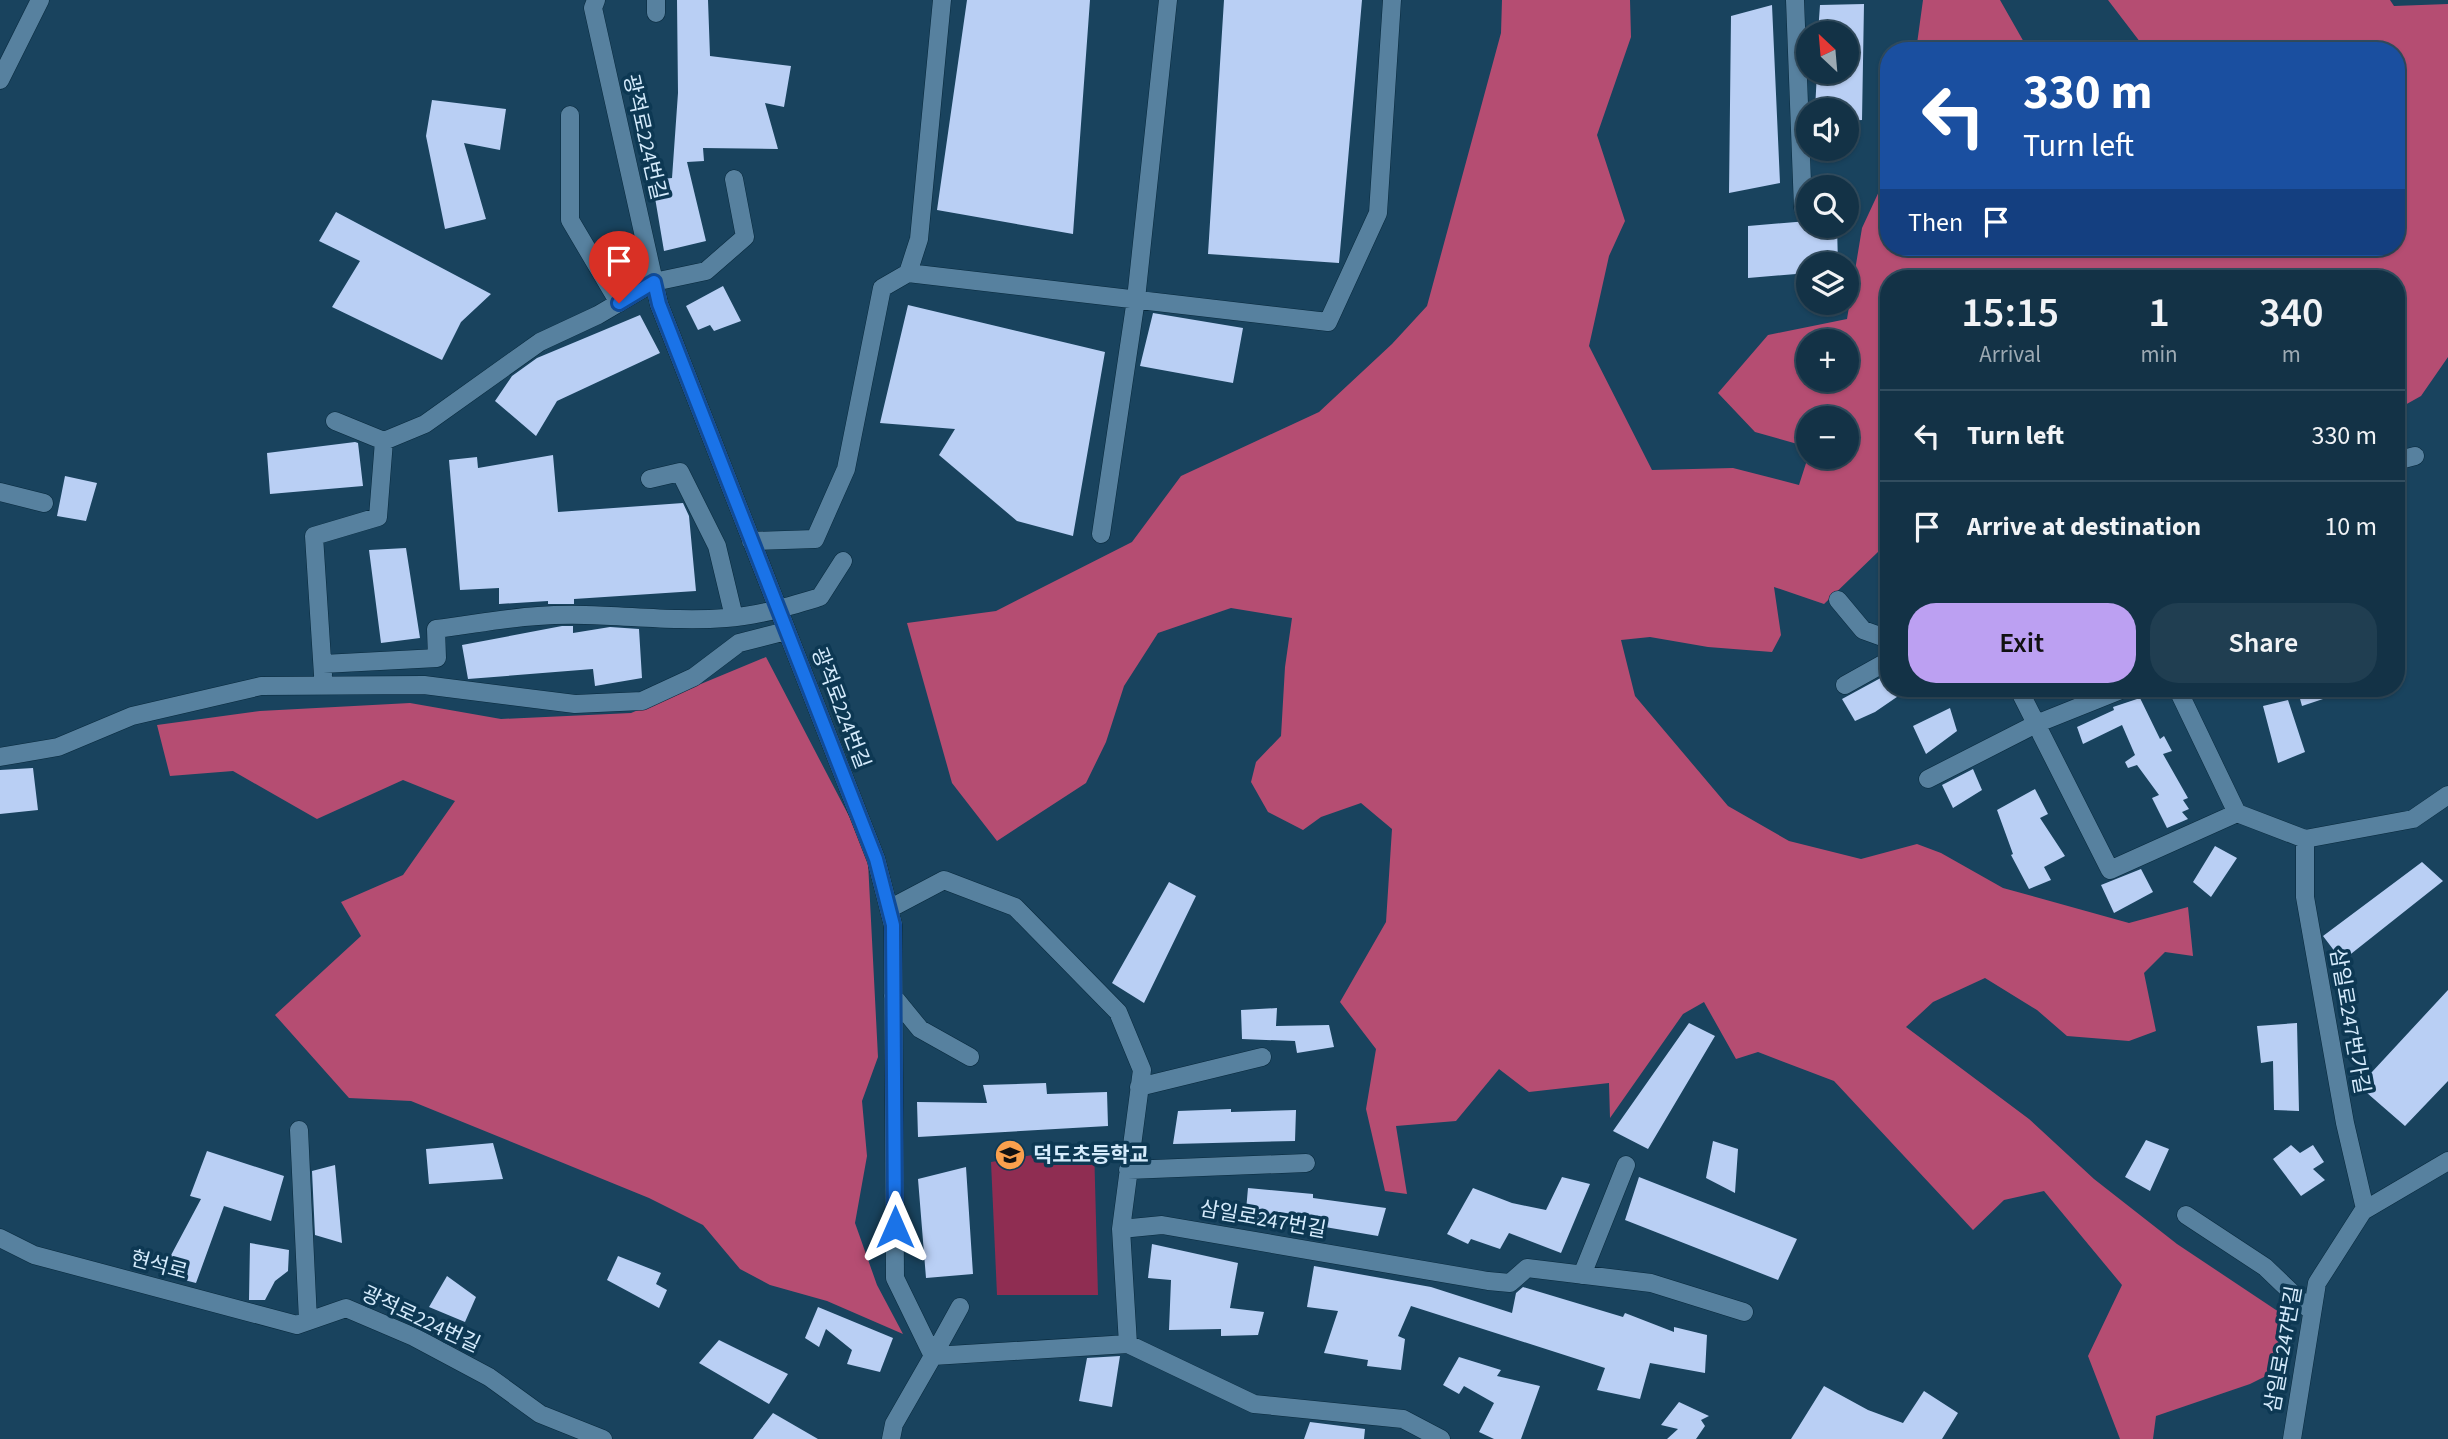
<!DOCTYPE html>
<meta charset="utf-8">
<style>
:root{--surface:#133246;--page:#203e51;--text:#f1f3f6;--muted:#9daab3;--line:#324d5f;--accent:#bca0f2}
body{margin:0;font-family:"Source Sans 3","Noto Sans KR",sans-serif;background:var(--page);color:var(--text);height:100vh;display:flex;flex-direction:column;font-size:26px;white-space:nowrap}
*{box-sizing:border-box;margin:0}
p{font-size:23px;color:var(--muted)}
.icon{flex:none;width:38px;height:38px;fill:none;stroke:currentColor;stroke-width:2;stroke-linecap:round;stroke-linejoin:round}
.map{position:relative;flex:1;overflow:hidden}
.drawer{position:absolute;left:1880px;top:270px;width:525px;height:427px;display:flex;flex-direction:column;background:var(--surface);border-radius:28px;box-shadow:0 2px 5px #0004,0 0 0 2px var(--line)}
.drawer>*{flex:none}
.top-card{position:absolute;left:1880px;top:42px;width:525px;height:214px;border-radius:28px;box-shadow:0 2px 5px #0004,0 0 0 2px var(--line);background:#1a4fa0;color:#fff;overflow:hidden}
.needle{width:46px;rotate:334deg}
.controls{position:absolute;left:1796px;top:21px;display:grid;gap:14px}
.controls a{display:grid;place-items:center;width:63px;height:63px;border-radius:50%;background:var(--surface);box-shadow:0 2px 5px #0004,0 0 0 2px var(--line);font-size:35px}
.pin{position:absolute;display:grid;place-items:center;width:60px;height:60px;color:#fff;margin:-72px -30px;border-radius:50% 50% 50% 0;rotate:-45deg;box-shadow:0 0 7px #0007}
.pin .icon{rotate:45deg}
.me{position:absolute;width:77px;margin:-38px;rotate:0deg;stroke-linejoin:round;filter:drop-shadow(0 0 5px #0008)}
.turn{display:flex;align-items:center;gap:24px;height:147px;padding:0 28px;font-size:32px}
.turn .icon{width:91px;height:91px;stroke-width:2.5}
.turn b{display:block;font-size:49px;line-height:60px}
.then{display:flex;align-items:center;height:66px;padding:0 28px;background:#0003;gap:14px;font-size:26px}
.eta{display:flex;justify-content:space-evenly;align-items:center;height:119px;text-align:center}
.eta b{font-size:42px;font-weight:600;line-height:49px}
.button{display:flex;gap:14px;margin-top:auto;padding:14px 28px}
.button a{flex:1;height:80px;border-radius:28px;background:var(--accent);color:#111;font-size:28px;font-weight:600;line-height:80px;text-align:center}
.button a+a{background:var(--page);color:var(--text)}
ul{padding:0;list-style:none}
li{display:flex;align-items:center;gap:21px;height:91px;padding:0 28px;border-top:2px solid var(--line)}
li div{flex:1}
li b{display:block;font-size:26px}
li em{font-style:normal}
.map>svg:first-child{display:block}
</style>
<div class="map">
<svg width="2448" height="1439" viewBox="0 0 2448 1439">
<rect width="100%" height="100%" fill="#19435e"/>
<path fill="#8f2d52" d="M1094 1145 1098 1295H997L991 1162Z"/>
<path fill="#b54d72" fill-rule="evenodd" d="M1502 0H1630L1631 37 1597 135 1625 221 1609 256 1589 346 1652 470 1733 468 1799 485 1808 457H1846V418H1808V447L1755 432 1718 393 1768 335 1847 319 1862 228 1888 172V247H2396V51H2147L2108 0H2390L2394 6 2448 4V357L2421 396 2396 410V278H1888V513L1879 551 1824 604 1774 587 1781 635 1772 652 1708 647 1650 637 1621 640 1635 696 1728 806 1789 841 1861 859 1917 844 1941 853 2003 888 2129 923 2188 907 2193 956 2165 952 2144 973 2156 1031 2129 1041 2067 1036 2037 1010 1985 978 1933 1002 1906 1027 2029 1119 2094 1179 2177 1244 2279 1312 2282 1368 2250 1384 2156 1416 2153 1439H2120L2088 1356 2122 1285 2044 1191 2004 1200 1973 1230 1834 1081 1758 1052 1736 1059 1704 1002 1683 1014 1610 1118 1609 1083 1529 1092 1499 1069 1456 1121 1396 1126 1407 1194 1385 1191 1366 1109 1376 1049 1340 1002 1386 922 1392 829 1361 803 1321 817 1303 830 1268 812 1251 782 1256 762 1281 736 1285 667 1292 618 1231 608 1158 633 1124 686 1106 742 1086 783 997 841 952 783 907 623 996 611 1132 542 1181 476 1319 412 1392 344 1427 306 1501 33ZM1808 341H1846V380H1808Z
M1923 0H2000L2029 51H1916Z
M766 657 850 818 868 862 878 1057 862 1101 867 1156 855 1223 877 1285 903 1334 827 1301 770 1285 740 1269 703 1225 649 1198 411 1101 349 1098 275 1015 361 936 341 902 403 875 455 801 403 780 317 819 233 771 170 776 157 725 260 711 410 703 501 719 631 713Z"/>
<path fill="#b9cff4" d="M677 0H708L710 56 791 66 784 107 765 103 778 149 703 148 704 161 687 162 706 241 664 251 652 180 672 178 678 93Z
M967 0H1090L1073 234 937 210Z
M1224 0H1362L1339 263 1208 254Z
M1864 4 1862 120 1846 121V110H1815L1817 72H1846V33H1818L1820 5Z
M1772 5 1780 183 1729 193 1731 16Z
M432 100 506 109 500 150 464 143 486 219 445 229 426 136Z
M336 212 491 294 461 322 442 360 332 307 360 261 319 241Z
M1808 221V226H1837L1838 264H1808V273L1748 278V226Z
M723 286 741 321 714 331 710 325 698 330 686 306Z
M908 305 1105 352 1073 536 1017 521 939 455 955 429 880 423Z
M1153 313 1243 328 1233 383 1140 366Z
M640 315 660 353 557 401 536 436 495 401 512 376 537 358Z
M355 442 358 443 363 486 270 494 267 453Z
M553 455 558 512 683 503 689 516 696 591 574 599V604H548V601L499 604V588L460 590 449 460 477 457 478 468Z
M65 476 97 483 86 521 57 516Z
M406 548 420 638 381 643 369 550Z
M562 626H573V633L610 627 639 629 642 678 595 686 593 669 468 679 462 645Z
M1888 674V688H1910L1875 712 1855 721 1842 699Z
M2297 688H2347V691L2302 706Z
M2140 698 2160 739 2164 736 2172 751 2163 754 2188 798 2183 800 2189 809 2182 812 2188 819 2167 828 2152 798 2159 795 2137 765 2128 768 2125 762 2135 755 2122 725 2083 744 2077 727 2114 710 2113 707Z
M2288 700 2305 752 2278 763 2263 706Z
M1950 708 1957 731 1926 754 1913 726Z
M33 768 38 810 0 814V770Z
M1973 769 1982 790 1953 808 1942 785Z
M2035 789 2048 814 2040 818 2065 856 2044 867 2051 880 2029 889 2011 855 2013 854 1997 810Z
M2215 846 2237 858 2211 897 2193 882Z
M2422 862 2443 881 2342 961 2323 936Z
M2141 869 2153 892 2114 913 2101 885Z
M1169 882 1196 896 1144 1003 1112 983Z
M2448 990V1081L2405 1126 2359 1086Z
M1277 1008 1276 1026 1329 1025 1334 1047 1297 1053 1295 1041 1242 1039 1241 1010Z
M1689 1023 1715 1036 1648 1149 1613 1131Z
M2297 1023 2299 1111 2274 1110 2273 1061 2261 1063 2257 1026Z
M1046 1083 1047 1094 1107 1092 1108 1126 918 1137 917 1102 987 1103 983 1085Z
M1231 1109V1112L1296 1110 1295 1141 1173 1144 1178 1111Z
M2146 1140 2169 1149 2150 1191 2125 1177Z
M1713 1141 1738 1149 1735 1193 1706 1178Z
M493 1143 503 1179 429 1184 426 1149Z
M2291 1145 2300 1153 2313 1145 2324 1162 2313 1169 2325 1180 2301 1196 2273 1159Z
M207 1151 284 1176 271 1221 224 1206 196 1283 161 1274 201 1199 190 1196Z
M335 1165 342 1243 315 1235 312 1171Z
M966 1167 973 1274 926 1278 918 1179Z
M1562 1177 1590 1184 1561 1253 1509 1233 1500 1249 1471 1239 1468 1244 1447 1234 1473 1188 1512 1203 1546 1210Z
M1639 1177 1797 1239 1778 1280 1625 1220Z
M1248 1188 1313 1194V1198L1386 1208 1378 1236 1319 1226 1322 1218 1245 1222Z
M250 1243 289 1250 288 1271 275 1281 265 1300H249Z
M1152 1244 1238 1263 1230 1308 1264 1312 1258 1335 1221 1336V1329L1169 1330 1171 1280 1148 1278Z
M618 1256 661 1273 656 1284 667 1290 659 1308 607 1280Z
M1314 1266 1431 1287 1512 1313 1516 1293 1523 1287 1623 1317 1625 1313 1674 1332V1327L1707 1335 1705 1373 1650 1363 1640 1399 1597 1390 1605 1368 1411 1306 1398 1336 1405 1339 1401 1370 1367 1366 1368 1360 1324 1353 1338 1311 1307 1307Z
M447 1276 476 1297 465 1322 429 1307Z
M818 1307 893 1338 880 1372 847 1364 852 1350 826 1329 819 1347 805 1338Z
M719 1340 788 1374 769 1404 699 1363Z
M1120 1356 1112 1407 1079 1401 1087 1358Z
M1459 1357 1501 1370 1497 1376 1540 1386 1521 1439H1494L1479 1432 1494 1403 1464 1386 1459 1394 1443 1385Z
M1824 1386 1868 1410 1903 1423 1924 1391 1958 1413 1942 1439H1791Z
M1679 1402 1709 1416 1701 1420 1705 1426 1696 1439H1667L1678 1429 1661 1425Z
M773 1413 818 1439H753Z
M1310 1422 1365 1429 1364 1439H1304Z"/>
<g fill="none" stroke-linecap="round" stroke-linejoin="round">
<g stroke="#08293d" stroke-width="19">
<path id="minor" d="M596 0 593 8 659 304 876 859 893 925 895 1278 933 1356 894 1424 891 1439
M1795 0 1803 208
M656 13V0
M0 80 40 0
M570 115V220L619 303
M908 273 919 239 942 0
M384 441 425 424 540 342 598 315 654 282 706 271 745 237 734 179
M2396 461 2415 456
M650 479 680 472 717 546 734 617
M0 492 44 503
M1101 534 1136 299 1168 0
M751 541 815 539 846 469 882 288 908 273 1328 322 1378 213 1392 0
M1838 600 1863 630 1888 639
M323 664 437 658 436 629C470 625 504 618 538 616 601 611 663 623 726 618 758 616 790 606 820 597L843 561
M323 675 314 536 378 517 384 441 335 421
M1845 685 1888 661
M2018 688 2110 870 2237 813
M2177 688 2237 813 2305 839V897L2345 1123 2365 1209
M0 757 58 747 132 716 261 686 424 685 575 704 642 701 694 677 739 643 786 631
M1928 779 2036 724 2126 688
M2305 839 2413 819 2448 795
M889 909 944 880 1015 907 1118 1012 1142 1070 1121 1229
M893 996 920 1029 970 1057
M1139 1087 1262 1057
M299 1130 308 1320
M1128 1170 1306 1163
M2186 1215 2265 1267 2312 1312
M0 1238 34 1255 297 1325 346 1308 414 1337 489 1377 540 1414 603 1439
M1582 1275 1626 1165
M1128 1344 1121 1229 1162 1225 1488 1281 1510 1283 1527 1268 1651 1283 1744 1312
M933 1356 1128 1344 1254 1404 1403 1419 1441 1439
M933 1356 960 1307
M2292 1439 2317 1283 2363 1211 2448 1161"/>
</g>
<use href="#minor" stroke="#57819f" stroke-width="18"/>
</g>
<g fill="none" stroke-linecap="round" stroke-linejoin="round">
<g stroke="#114b97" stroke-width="18">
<path id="route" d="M619 303 654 282 659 304 876 859 893 925 895 1227"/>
</g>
<use href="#route" stroke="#1a73e8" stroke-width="12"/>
</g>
<defs>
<g id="school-disc" transform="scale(1.575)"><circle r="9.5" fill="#f9a04d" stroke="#0d3853"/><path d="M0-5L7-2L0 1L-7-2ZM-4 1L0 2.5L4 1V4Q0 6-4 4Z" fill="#111"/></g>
</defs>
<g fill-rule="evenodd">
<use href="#school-disc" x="1010" y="1155"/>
</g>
<g text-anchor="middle" stroke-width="7" stroke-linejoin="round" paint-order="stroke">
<g font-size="21" fill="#d5ebfc" stroke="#0d3853">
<text transform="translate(645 137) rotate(77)" y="7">광적로224번길</text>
<text transform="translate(841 708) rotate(69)" y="7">광적로224번길</text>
<text transform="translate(2350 1021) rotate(80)" y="7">삼일로247번가길</text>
<text transform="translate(1263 1219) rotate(10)" y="7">삼일로247번길</text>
<text transform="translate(159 1265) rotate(15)" y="7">현석로</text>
<text transform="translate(421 1319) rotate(25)" y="7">광적로224번길</text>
<text transform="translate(2283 1349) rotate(-80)" y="7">삼일로247번길</text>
</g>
<g font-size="21" font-weight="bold" fill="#d5ebfc" stroke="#0d3853" text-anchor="start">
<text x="1033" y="1162">덕도초등학교</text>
</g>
</g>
</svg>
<div class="controls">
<a><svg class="needle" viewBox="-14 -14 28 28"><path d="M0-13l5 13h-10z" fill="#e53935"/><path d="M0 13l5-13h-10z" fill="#9daab3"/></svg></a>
<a><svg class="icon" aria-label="sound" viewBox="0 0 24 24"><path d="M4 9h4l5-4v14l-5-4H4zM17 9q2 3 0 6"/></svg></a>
<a><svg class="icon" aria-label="search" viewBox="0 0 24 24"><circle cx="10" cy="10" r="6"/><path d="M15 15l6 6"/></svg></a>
<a><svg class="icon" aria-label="layers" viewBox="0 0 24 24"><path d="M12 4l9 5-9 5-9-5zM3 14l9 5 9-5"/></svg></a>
<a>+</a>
<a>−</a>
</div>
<div class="pin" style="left:619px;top:303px;background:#d93025"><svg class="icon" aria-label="arrive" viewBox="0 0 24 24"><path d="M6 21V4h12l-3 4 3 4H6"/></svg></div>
<svg class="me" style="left:895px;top:1227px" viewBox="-20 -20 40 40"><path d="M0-17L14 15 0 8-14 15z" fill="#1a73e8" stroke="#fff" stroke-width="4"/></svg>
<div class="top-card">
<div class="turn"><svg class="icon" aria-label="left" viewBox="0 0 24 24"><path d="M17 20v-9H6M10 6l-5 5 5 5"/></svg><div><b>330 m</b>Turn left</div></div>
<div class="then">Then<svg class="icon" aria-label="arrive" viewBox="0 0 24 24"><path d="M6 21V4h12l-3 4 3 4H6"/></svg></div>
</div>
<section class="drawer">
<div class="eta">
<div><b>15:15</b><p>Arrival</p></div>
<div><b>1</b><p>min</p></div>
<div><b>340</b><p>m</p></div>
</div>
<ul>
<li><svg class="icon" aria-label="left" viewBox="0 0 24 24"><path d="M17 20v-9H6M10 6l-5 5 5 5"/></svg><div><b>Turn left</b></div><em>330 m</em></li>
<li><svg class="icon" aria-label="arrive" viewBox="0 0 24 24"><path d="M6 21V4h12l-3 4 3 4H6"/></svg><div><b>Arrive at destination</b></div><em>10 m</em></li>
</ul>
<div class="button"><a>Exit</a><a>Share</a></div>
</section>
</div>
